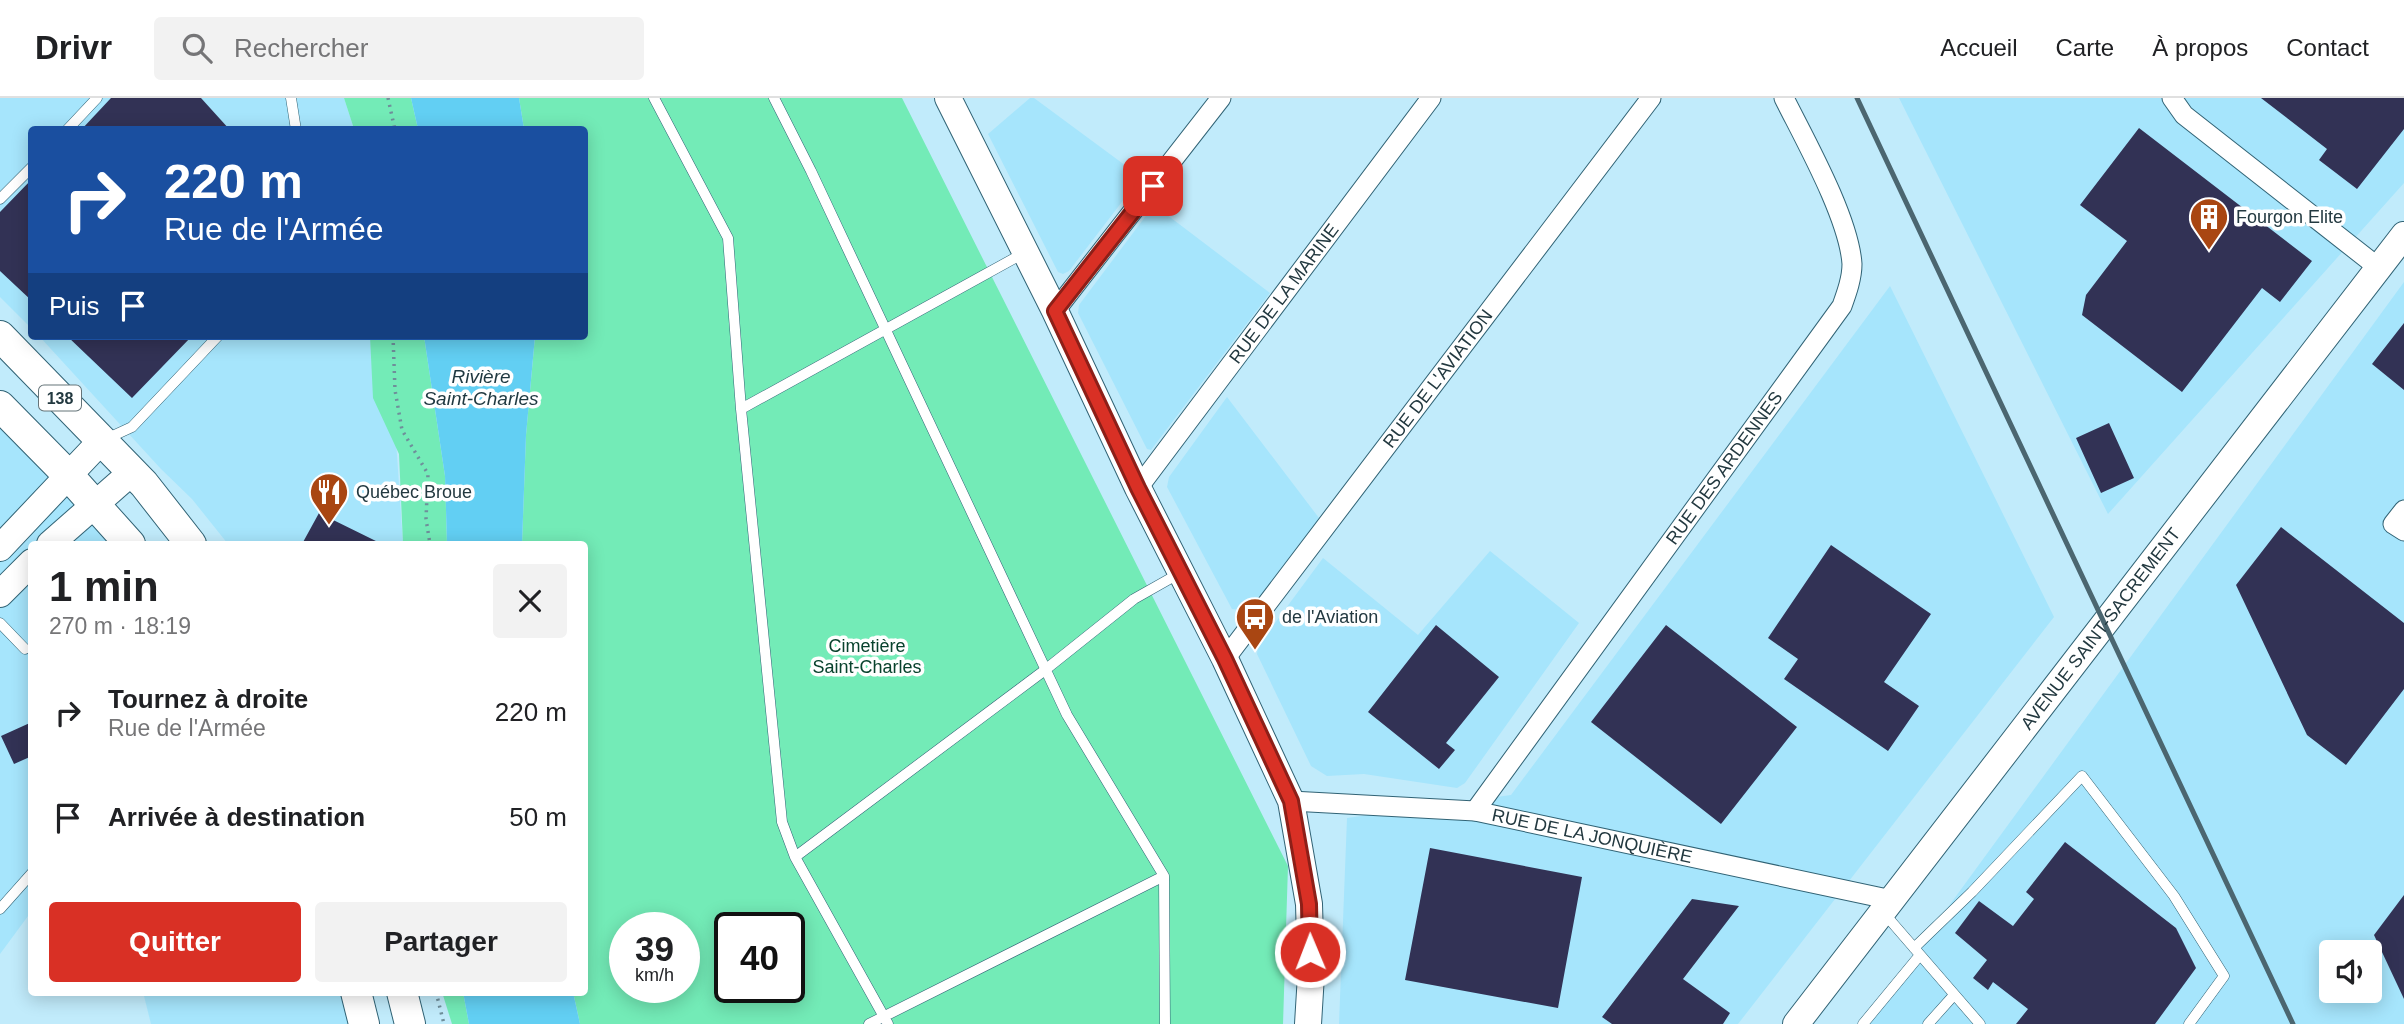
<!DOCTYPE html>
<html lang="fr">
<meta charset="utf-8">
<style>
:root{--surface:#fff;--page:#f2f2f2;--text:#202124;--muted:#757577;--line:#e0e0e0;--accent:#d93025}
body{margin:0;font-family:Arial,sans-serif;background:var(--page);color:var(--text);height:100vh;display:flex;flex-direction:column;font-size:26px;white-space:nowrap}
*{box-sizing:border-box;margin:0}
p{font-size:23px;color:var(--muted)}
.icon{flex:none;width:38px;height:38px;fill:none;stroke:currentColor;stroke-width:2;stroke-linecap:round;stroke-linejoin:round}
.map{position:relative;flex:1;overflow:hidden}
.panel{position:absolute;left:28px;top:443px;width:560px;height:455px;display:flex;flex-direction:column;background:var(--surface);border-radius:7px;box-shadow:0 4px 18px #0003}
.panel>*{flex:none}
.top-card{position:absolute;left:28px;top:28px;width:560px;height:214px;border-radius:7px;box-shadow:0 4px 18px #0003;background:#1a4fa0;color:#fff;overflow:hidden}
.buttons{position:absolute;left:2319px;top:842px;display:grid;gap:14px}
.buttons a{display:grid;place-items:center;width:63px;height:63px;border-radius:7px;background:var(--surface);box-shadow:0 4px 18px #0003;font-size:35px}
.speed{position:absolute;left:609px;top:814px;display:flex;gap:14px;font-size:35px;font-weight:700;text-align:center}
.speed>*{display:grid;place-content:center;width:91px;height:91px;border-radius:50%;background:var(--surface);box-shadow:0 4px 18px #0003;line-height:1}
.speed small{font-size:18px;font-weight:400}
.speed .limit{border:4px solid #111;border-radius:10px;background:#fff;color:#111}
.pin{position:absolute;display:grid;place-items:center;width:60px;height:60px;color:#fff;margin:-30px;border-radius:14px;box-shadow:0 4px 10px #0006}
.me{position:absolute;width:77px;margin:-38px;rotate:359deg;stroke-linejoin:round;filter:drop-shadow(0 0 5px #0008)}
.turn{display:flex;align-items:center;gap:24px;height:147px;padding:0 21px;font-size:32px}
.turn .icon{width:91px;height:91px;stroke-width:2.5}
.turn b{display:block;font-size:49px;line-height:60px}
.then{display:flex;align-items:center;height:66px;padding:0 21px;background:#0003;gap:14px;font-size:26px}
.round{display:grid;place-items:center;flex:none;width:74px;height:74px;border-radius:7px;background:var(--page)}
.summary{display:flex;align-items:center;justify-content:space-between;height:119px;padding:0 21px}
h1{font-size:42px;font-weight:800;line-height:52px}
.action{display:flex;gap:14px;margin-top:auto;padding:14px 21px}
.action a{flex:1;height:80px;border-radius:7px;background:var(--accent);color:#fff;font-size:28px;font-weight:800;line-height:80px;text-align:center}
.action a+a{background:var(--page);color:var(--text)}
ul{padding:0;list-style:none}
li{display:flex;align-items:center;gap:21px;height:105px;padding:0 21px}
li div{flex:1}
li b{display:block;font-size:26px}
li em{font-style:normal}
header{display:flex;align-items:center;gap:42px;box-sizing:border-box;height:98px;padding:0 35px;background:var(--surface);border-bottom:2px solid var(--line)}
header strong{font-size:33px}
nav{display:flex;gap:38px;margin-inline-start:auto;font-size:24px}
.search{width:490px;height:63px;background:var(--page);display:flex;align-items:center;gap:18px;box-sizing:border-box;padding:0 24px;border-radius:7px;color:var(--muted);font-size:26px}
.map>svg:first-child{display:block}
</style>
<header>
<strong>Drivr</strong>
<div class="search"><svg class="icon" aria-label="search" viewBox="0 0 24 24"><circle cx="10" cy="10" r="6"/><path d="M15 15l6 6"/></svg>Rechercher</div>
<nav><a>Accueil</a><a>Carte</a><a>À propos</a><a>Contact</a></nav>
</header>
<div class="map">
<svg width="2404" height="926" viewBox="0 0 2404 926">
<rect width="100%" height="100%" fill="#c1ebfb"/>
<path fill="#a6e5fc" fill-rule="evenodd" d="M0 0H344L354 31 32 32 31 230 0 199Z
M1030 0H1034L1141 79 1069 173 1063 176 1058 174 988 36Z
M1899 0H2404V85L2108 416Z
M1154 107 1270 195 1151 352 1147 351 1078 215 1079 207Z
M2404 184V926H1860L1908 864ZM2331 854H2370V892H2331Z
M1890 188 2054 519 1738 926H1339L1347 720 1511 697Z
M39 238H389L403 446H228L192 401 161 371Z
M1227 299 1319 420 1251 510 1243 512 1232 511 1167 389 1169 379Z
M0 308 130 446H32L31 814 0 856Z
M1490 453 1579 525 1465 685 1457 690 1364 676 1327 678 1311 668 1257 556 1258 548 1323 460 1418 537Z
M143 894H356L364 926H151Z"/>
<path fill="#73ebb7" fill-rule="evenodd" d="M344 0H411L418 31H354Z
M519 0H902L1288 768 1283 926H580L573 894H584V446H522L526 337 535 238H584V32L524 31ZM625 830H684V889H625ZM730 830H789V889H730Z
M370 238H424L445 378 447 446H403L399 356 373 300Z
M442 894H463L469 926H452Z"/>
<path fill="#62cff3" d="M411 0H519L524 31H418Z
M424 238H535L526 337 522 446H447L445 378Z
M463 894H573L580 926H469Z"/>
<path fill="#323255" d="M111 0H201L230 32H81Z
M2261 0H2404V31L2357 91 2319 62 2327 51Z
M2139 30 2312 163 2280 204 2262 190 2182 294 2082 217 2086 197 2127 143 2080 107Z
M32 81V203L0 173V114Z
M2404 225V292L2372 266Z
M67 238H192L132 300Z
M2109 325 2134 380 2101 395 2076 340Z
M319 415 382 446H302Z
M2281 429 2404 525V591L2346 667 2307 637 2236 487Z
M1831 447 1931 516 1884 584 1919 608 1888 653 1784 581 1798 561 1768 540Z
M1436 527 1499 579 1446 645 1455 652 1439 671 1368 614Z
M1666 527 1797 629 1721 726 1591 624Z
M32 624V658L14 666 1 638Z
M2065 744 2176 830 2196 870 2155 926H2016L2028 911 1993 884 1988 892 1973 880 1987 862 1955 835 1979 803 2013 828 2034 801 2026 794Z
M1430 750 1582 779 1558 910 1405 882Z
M2404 797V901L2374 837Z
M1692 801 1739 808 1683 881 1730 915 1723 926H1612L1602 919Z"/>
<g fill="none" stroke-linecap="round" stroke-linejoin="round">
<g stroke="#316375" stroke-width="11">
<path id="lane" d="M291 0 296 32
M654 0 728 140 741 311
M774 0 811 73 1067 617 1164 778 1165 926
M67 32 97 0
M0 101 32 69
M106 341 132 329 218 238
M0 525 25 551
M795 759 782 724 741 311 1024 155
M0 811 32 775
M1883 814 1980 926
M1914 850 1972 794 2082 678 2174 798 2224 878 2189 926
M869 926 1164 778
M888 926 795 759 1045 572 1134 501 1180 475
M1863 926 1920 857
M1928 926 1954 897"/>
</g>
<g stroke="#316375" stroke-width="21">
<g id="street">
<path d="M2172 0 2184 17 2379 170"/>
<path d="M1055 213 1221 0"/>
<path id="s1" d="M1138 390 1431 0"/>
<path d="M2404 412 2393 426 2404 433"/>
<path id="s2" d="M1225 561 1651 0"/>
<path id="s3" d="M1291 703 1475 713 1892 802"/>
<path id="s4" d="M1475 713 1842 208C1847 194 1852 180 1852 166 1849 120 1805 42 1784 0"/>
</g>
</g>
<g stroke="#316375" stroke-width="28">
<g id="secondary">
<path d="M948 0 1055 213 1138 390 1225 561 1291 703 1309 806 1311 877 1308 926"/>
<path d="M50 446 132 374"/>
<path d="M0 450 102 342"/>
<path d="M0 496 32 464"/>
<path id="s5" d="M1796 926 2404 137"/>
</g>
</g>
<g stroke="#316375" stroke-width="32">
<path id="primary" d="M0 238 144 386 191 446
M0 308 69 378 130 446
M356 894 364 926
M402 894 410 926"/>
</g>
<path stroke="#6f8e9a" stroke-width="3.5" stroke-dasharray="2 5" stroke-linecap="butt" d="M388 0 395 32
M393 238 395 292 402 332 428 376 426 421 430 446
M436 894 444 926"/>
<use href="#lane" stroke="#fff" stroke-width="10"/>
<use href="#street" stroke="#fff" stroke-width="19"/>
<use href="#secondary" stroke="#fff" stroke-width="26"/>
<use href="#primary" stroke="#fff" stroke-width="30"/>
<path stroke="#4b6670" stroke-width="5" d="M1857 0 2293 926"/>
</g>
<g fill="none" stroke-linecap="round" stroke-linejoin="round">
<g stroke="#8d1f18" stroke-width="18">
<path id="route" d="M1153 88 1055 213 1138 390 1225 561 1291 703 1309 806 1310 854"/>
</g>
<use href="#route" stroke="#d93025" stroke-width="12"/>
</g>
<defs>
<g id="building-pin" transform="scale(2.0125)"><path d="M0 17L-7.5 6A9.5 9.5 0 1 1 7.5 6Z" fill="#a94612" stroke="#fff"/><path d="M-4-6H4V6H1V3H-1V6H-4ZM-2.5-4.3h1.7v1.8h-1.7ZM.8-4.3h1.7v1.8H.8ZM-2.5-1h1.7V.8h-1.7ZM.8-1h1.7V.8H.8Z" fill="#fff"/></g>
<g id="restaurant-pin" transform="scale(2.0125)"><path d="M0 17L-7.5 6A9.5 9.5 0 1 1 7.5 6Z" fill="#a94612" stroke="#fff"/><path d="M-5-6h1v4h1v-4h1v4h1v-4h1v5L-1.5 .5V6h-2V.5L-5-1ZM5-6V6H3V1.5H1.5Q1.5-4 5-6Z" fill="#fff"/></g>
<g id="bus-pin" transform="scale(2.0125)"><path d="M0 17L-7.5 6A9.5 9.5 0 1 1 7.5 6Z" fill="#a94612" stroke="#fff"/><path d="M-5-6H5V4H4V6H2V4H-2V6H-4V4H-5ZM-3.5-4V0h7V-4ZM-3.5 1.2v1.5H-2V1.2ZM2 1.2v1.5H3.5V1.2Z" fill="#fff"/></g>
</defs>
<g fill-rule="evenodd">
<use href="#building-pin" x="2209" y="119"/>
<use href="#restaurant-pin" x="329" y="394"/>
<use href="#bus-pin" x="1255" y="519"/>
</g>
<g text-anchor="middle" stroke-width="7" stroke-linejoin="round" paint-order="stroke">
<rect fill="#fff" stroke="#657479" stroke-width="2" x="39" y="287.5" width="42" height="25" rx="5"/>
<g font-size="16" font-weight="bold" fill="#233940">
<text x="60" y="306">138</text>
</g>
<g font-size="18" fill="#233940" stroke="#fff" text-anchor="start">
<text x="2236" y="125">Fourgon Elite</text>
<text x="356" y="400">Québec Broue</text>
<text x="1282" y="525">de l'Aviation</text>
</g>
<g font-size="18" fill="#233940" stroke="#fff">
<text dy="6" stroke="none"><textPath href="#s1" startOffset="243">RUE DE LA MARINE</textPath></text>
<text dy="6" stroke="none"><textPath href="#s2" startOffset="352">RUE DE L'AVIATION</textPath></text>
<text dy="6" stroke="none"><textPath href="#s4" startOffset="424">RUE DES ARDENNES</textPath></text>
<text dy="6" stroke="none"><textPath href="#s5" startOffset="499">AVENUE SAINT-SACREMENT</textPath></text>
<text dy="6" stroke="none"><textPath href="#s3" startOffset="304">RUE DE LA JONQUIÈRE</textPath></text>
</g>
<g font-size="18" fill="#08422d" stroke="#fff">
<text x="867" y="554">Cimetière<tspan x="867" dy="21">Saint-Charles</tspan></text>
</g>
<g font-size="19" font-style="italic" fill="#1f3840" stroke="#fff">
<text x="481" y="285">Rivière<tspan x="481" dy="22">Saint-Charles</tspan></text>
</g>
</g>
</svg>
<div class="buttons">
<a><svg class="icon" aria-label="sound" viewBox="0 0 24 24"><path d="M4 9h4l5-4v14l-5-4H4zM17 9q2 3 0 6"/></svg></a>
</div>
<div class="speed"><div>39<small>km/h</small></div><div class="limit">40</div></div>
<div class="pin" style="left:1153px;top:88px;background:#d93025"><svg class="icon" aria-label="arrive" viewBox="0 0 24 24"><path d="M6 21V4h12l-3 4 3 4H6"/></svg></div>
<svg class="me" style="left:1310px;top:854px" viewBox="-20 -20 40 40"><circle r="17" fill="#d93025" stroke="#fff" stroke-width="3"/><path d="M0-11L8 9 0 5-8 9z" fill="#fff"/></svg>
<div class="top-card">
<div class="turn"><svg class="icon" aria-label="right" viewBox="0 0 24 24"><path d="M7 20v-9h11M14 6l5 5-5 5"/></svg><div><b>220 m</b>Rue de l'Armée</div></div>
<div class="then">Puis<svg class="icon" aria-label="arrive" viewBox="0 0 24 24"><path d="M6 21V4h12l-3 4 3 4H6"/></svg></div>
</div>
<section class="panel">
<div class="summary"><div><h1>1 min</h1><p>270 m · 18:19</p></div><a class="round"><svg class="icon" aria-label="close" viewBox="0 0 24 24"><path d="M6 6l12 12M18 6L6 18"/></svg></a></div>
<ul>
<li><svg class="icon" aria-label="right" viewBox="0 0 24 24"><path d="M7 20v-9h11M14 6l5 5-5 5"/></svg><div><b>Tournez à droite</b><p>Rue de l'Armée</p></div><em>220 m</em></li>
<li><svg class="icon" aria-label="arrive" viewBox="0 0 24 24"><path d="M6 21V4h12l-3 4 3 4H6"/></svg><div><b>Arrivée à destination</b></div><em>50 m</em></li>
</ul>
<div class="action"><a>Quitter</a><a>Partager</a></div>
</section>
</div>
